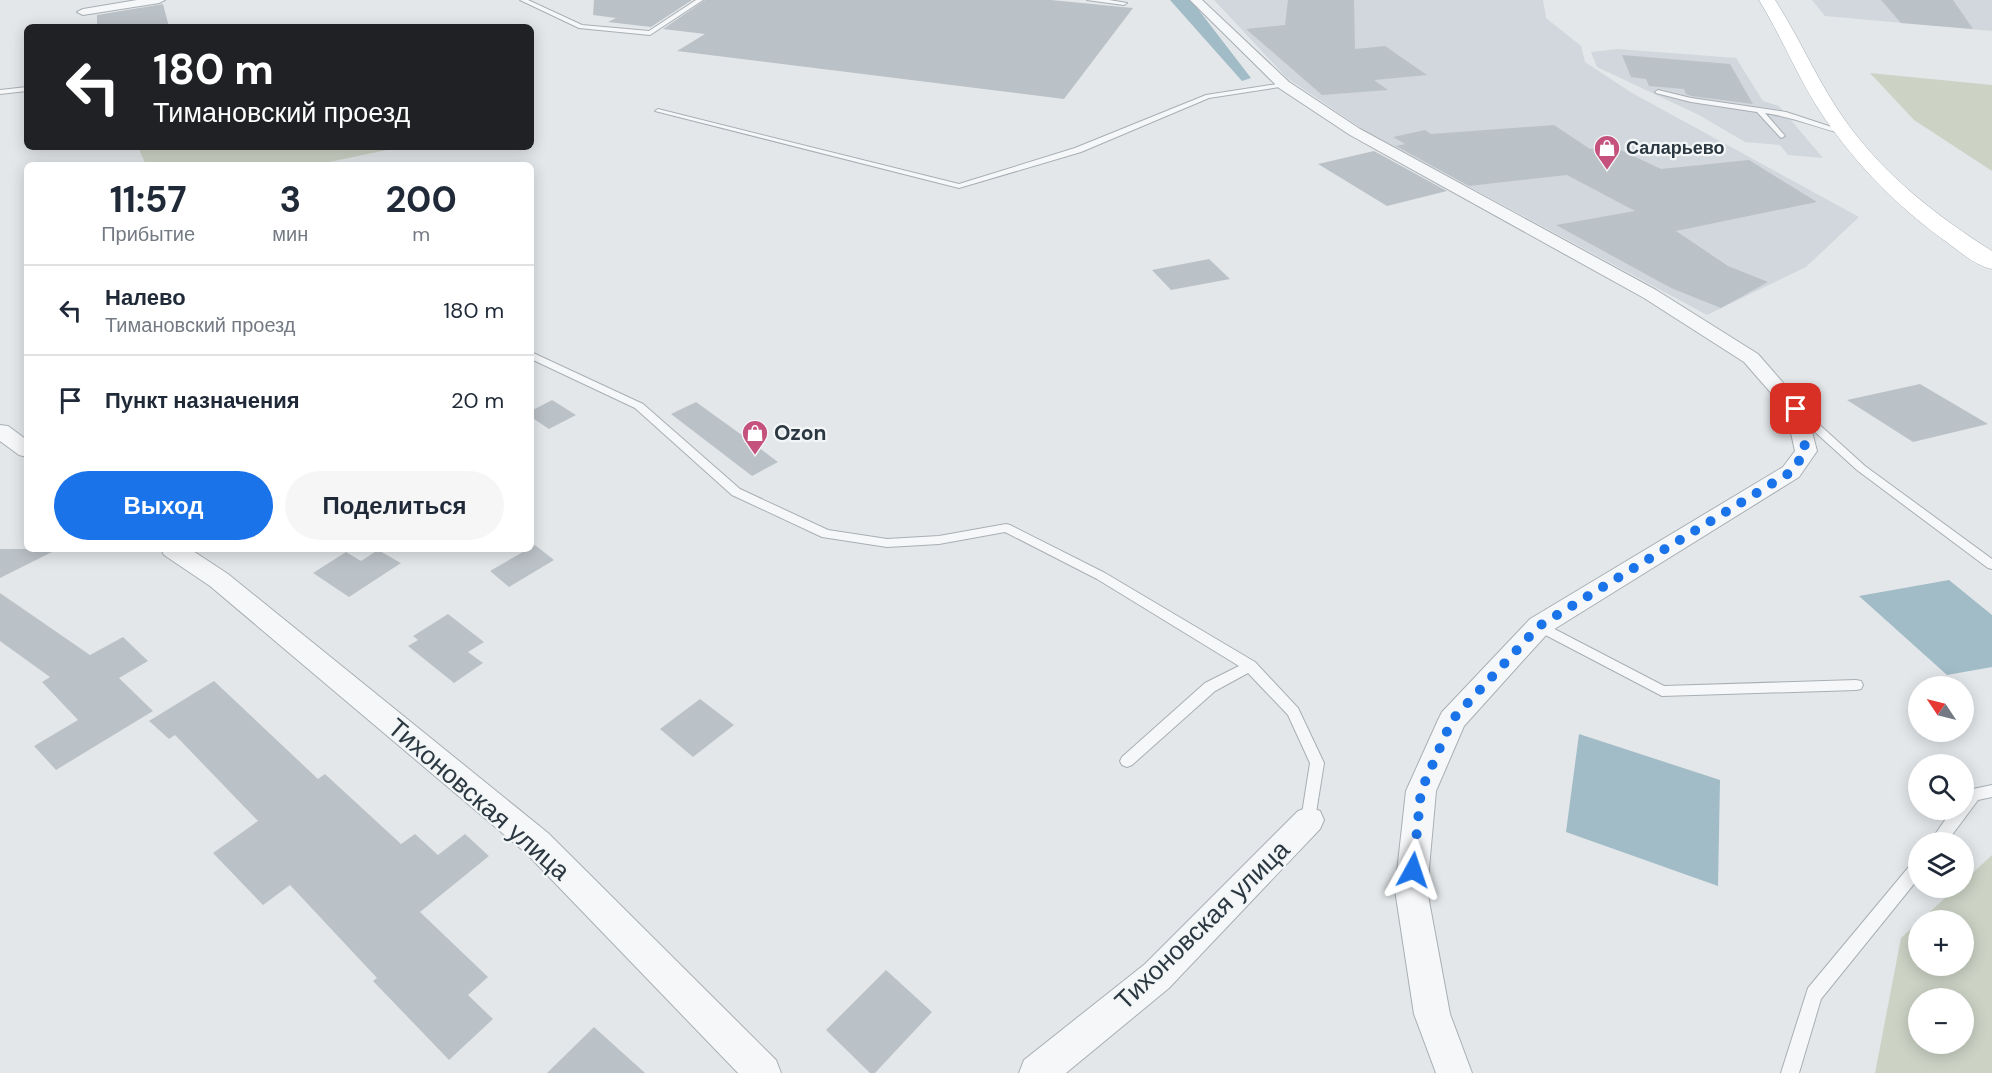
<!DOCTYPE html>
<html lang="ru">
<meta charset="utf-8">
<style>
:root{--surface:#fff;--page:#f6f6f7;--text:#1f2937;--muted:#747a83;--line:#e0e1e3;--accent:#1a73e8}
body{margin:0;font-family:"DM Sans",sans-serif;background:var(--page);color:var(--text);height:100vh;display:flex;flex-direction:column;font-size:22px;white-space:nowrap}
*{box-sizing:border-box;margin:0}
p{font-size:20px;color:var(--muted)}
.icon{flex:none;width:33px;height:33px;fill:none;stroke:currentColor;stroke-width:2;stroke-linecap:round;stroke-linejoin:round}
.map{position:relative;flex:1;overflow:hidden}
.details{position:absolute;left:24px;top:162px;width:510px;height:390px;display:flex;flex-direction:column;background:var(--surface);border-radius:9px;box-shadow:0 3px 15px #0003}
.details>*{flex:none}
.hud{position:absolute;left:24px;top:24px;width:510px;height:126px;border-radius:9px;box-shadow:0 3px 15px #0003;background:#202124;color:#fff;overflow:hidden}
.needle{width:39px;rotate:305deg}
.fabs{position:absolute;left:1908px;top:676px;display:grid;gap:12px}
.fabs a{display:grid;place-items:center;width:66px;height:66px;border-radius:50%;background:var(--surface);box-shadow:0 3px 15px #0003;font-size:30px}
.pin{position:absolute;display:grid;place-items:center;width:51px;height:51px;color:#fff;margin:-26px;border-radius:12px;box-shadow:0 3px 9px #0006}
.me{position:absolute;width:66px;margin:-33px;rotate:5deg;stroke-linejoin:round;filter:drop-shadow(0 0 4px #0008)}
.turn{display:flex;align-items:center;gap:21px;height:126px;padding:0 30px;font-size:27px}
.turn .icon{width:78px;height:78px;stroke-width:2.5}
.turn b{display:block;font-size:42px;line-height:51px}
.eta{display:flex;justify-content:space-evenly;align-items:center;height:102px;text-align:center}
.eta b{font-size:36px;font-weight:700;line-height:42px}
.primary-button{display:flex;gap:12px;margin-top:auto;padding:12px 30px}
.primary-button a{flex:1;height:69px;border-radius:36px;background:var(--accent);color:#fff;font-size:24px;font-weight:700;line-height:69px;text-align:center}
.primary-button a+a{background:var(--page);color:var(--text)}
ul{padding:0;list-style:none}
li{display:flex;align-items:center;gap:18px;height:90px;padding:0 30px;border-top:2px solid var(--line)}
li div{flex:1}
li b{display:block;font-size:22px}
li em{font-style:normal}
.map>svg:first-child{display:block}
</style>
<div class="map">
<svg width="1992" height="1073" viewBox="0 0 1992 1073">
<rect width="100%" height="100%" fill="#e3e7ea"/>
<path fill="#d1d7dc" d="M1214 0H1543L1546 18 1581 46 1585 62 1632 93 1859 217 1806 267 1707 315 1364 130 1287 78Z
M1812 0H1992V31L1825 16Z
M1618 49 1736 58 1763 101 1779 106 1823 158 1788 155 1780 145 1745 142 1699 115 1597 67 1591 52Z"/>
<path fill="#ccd3c5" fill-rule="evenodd" d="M1870 73 1992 85V171L1914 120Z
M138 147H401L315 165H146Z
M1992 855V1073H1875L1901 938 1918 922V966H1964V921H1920L1956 888H1964V881ZM1918 999H1964V1044H1918Z"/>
<path fill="#a1bcc7" d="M1170 0H1191L1251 78 1242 81Z
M1949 580 1992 615V667L1947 675 1859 596Z
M1579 734 1720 780 1718 886 1566 832Z"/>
<path fill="#bbc2c7" d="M594 0H692L651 27 608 22 616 18 593 15Z
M705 0H1051L1133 8 1064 99 677 51 705 34 663 29Z
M1288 0H1354L1355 49 1385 46 1427 75 1374 80 1388 90 1322 95 1246 29 1285 25Z
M1881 0H1953L1973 29 1901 23Z
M163 4 169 27H97V15Z
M1622 55 1730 64 1753 104 1691 96 1686 94 1684 89 1649 86 1646 79 1631 77Z
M1554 125 1590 149 1610 145 1661 169 1749 160 1817 202 1676 231 1728 266 1768 282 1721 308 1671 288 1556 225 1635 211 1567 175 1469 186 1396 146 1405 144 1393 137 1425 130 1431 134Z
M1374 151 1447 191 1387 206 1318 164Z
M1209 259 1230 279 1171 290 1152 270Z
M1920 384 1988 424 1913 442 1847 400Z
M552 400 576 415 549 429 531 417V411Z
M696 402 746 438 778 462 752 476 671 414Z
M535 545 554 560 509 587 490 571Z
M0 549H58L0 578Z
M378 550 401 563 349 597 313 573 346 552 361 561Z
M0 593 90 655 123 637 148 661 119 678 153 711 56 770 34 746 78 720 42 682 50 677 0 641Z
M448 614 484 642 468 652 483 663 454 683 408 646 418 640 413 636Z
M214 681 318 779 325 774 401 844 415 834 438 855 465 834 489 856 420 912 488 977 468 995 493 1019 449 1060 373 981 377 978 290 885 263 905 213 853 258 821 175 735 169 739 149 721Z
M700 699 734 725 693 757 660 729Z
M886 970 932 1012 875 1073H870L826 1030Z
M594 1027 645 1073H547Z"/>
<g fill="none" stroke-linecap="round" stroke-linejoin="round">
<g stroke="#a8afb4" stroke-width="2">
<path id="lane" d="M520 0H528L582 25 649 31 696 0H703L650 35 579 28Z
M1087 0H1109L1127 3 1124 5Z
M1284 83 1286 84V86L1209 98 1081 152 959 188 655 111 658 109 959 184 1075 148 1206 95Z
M27 87V91L0 94V90Z
M1658 90 1691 98 1786 112 1847 132 1843 134C1817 127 1792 117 1765 113L1785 136 1781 138 1757 112 1691 102 1656 93 1655 92Z
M531 352 643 404 740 489 828 530 887 539 939 536 1006 524 1010 525 1105 573 1255 662 1298 708 1324 763 1314 825 1309 827 1304 825 1301 820 1310 763 1288 715 1248 673 1215 691 1132 765 1127 767 1122 765 1120 761 1122 757 1205 683 1239 666 1097 579 1005 532 939 544 887 547 822 537 732 495 635 408 531 359Z
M1798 408 1802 409 1865 466 1992 559V569L1988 568 1857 470 1794 413 1793 411 1794 409Z
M1539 621 1664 686 1856 680 1861 681 1863 685 1861 689 1856 690 1662 696 1534 629 1532 626 1534 623Z
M1992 785V797L1978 800 1946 843H1929L1952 810H1964V795L1968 790Z
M1918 861V879L1821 999 1799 1073H1781L1808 988 1912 863Z"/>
</g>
<g stroke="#a8afb4" stroke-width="2">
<path id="street" d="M137 0H165L159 3 83 15 77 12 83 9Z
M1190 0H1202L1289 82 1360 129 1656 290 1758 354 1806 409 1817 451 1799 477 1548 633 1464 726 1436 791 1427 890 1450 1014 1472 1073H1436L1414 1014 1395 890 1406 791 1438 720 1442 712 1530 619 1783 467 1795 451 1786 410 1744 362 1644 298 1350 135 1279 88Z
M0 425 8 426 27 440V457L19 455 0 441Z
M161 549H190L228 574 548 833 776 1060 781 1073H738L526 853 210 586 164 555Z
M1309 807 1320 811 1324 820 1320 829 1169 988 1066 1073H1019L1024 1060 1145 964 1298 811Z"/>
</g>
<g stroke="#a8afb4" stroke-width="1">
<path id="secondary" d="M1759 0H1775C1801 40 1819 85 1847 123 1885 176 1938 217 1992 251V269C1973 265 1957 249 1941 238 1892 202 1849 157 1816 105 1795 71 1780 34 1759 0Z"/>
</g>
<use href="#lane" fill="#f6f7f9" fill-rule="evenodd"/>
<use href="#street" fill="#f6f7f9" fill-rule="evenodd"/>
<use href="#secondary" fill="#fff" fill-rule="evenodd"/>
</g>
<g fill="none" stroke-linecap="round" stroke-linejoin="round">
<path stroke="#1a73e8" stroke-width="10" stroke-dasharray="0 18" d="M1413 870 1421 791 1452 720 1539 626 1791 472 1806 451 1796 409"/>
</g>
<defs>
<g id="shop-pin" transform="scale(1.35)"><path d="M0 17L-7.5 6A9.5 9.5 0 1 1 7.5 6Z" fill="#c5527c" stroke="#f3f6f7"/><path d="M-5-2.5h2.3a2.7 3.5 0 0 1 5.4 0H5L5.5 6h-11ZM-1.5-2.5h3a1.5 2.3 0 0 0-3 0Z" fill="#fff"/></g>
</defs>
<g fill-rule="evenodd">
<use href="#shop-pin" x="1607" y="148"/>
<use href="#shop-pin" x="755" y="433"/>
</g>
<g text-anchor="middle" stroke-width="4.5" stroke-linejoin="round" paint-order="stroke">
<g font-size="18" font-weight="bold" fill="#2c3841" stroke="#f3f6f7" text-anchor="start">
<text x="1626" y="154">Саларьево</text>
</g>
<g font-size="21" font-weight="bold" fill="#2c3841" stroke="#f3f6f7" text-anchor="start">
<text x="774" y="440">Ozon</text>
</g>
<g font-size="26" fill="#2c3841" stroke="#f3f6f7">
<text transform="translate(479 799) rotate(41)" y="9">Тихоновская улица</text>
<text transform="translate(1202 925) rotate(-44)" y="9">Тихоновская улица</text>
</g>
</g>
</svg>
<div class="fabs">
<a><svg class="needle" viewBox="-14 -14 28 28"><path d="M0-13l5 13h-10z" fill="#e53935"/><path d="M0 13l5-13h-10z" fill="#747a83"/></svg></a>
<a><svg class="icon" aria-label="search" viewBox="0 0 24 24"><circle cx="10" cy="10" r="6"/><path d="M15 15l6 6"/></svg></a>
<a><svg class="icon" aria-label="layers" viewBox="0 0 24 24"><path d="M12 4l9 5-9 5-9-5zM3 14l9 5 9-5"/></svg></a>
<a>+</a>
<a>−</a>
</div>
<div class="pin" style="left:1796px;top:409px;background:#d93025"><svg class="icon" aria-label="arrive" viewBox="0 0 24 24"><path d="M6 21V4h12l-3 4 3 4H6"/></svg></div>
<svg class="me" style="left:1413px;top:870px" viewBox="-20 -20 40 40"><path d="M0-17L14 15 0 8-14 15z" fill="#1a73e8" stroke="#fff" stroke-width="4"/></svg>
<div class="hud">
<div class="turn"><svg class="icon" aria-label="left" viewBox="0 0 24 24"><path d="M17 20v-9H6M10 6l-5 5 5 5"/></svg><div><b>180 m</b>Тимановский проезд</div></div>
</div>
<section class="details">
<div class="eta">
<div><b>11:57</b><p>Прибытие</p></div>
<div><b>3</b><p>мин</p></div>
<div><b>200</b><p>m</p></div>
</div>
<ul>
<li><svg class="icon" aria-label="left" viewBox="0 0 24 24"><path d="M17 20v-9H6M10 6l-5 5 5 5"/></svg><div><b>Налево</b><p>Тимановский проезд</p></div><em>180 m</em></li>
<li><svg class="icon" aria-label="arrive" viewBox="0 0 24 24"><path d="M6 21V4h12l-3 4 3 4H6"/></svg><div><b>Пункт назначения</b></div><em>20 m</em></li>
</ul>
<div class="primary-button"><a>Выход</a><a>Поделиться</a></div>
</section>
</div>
